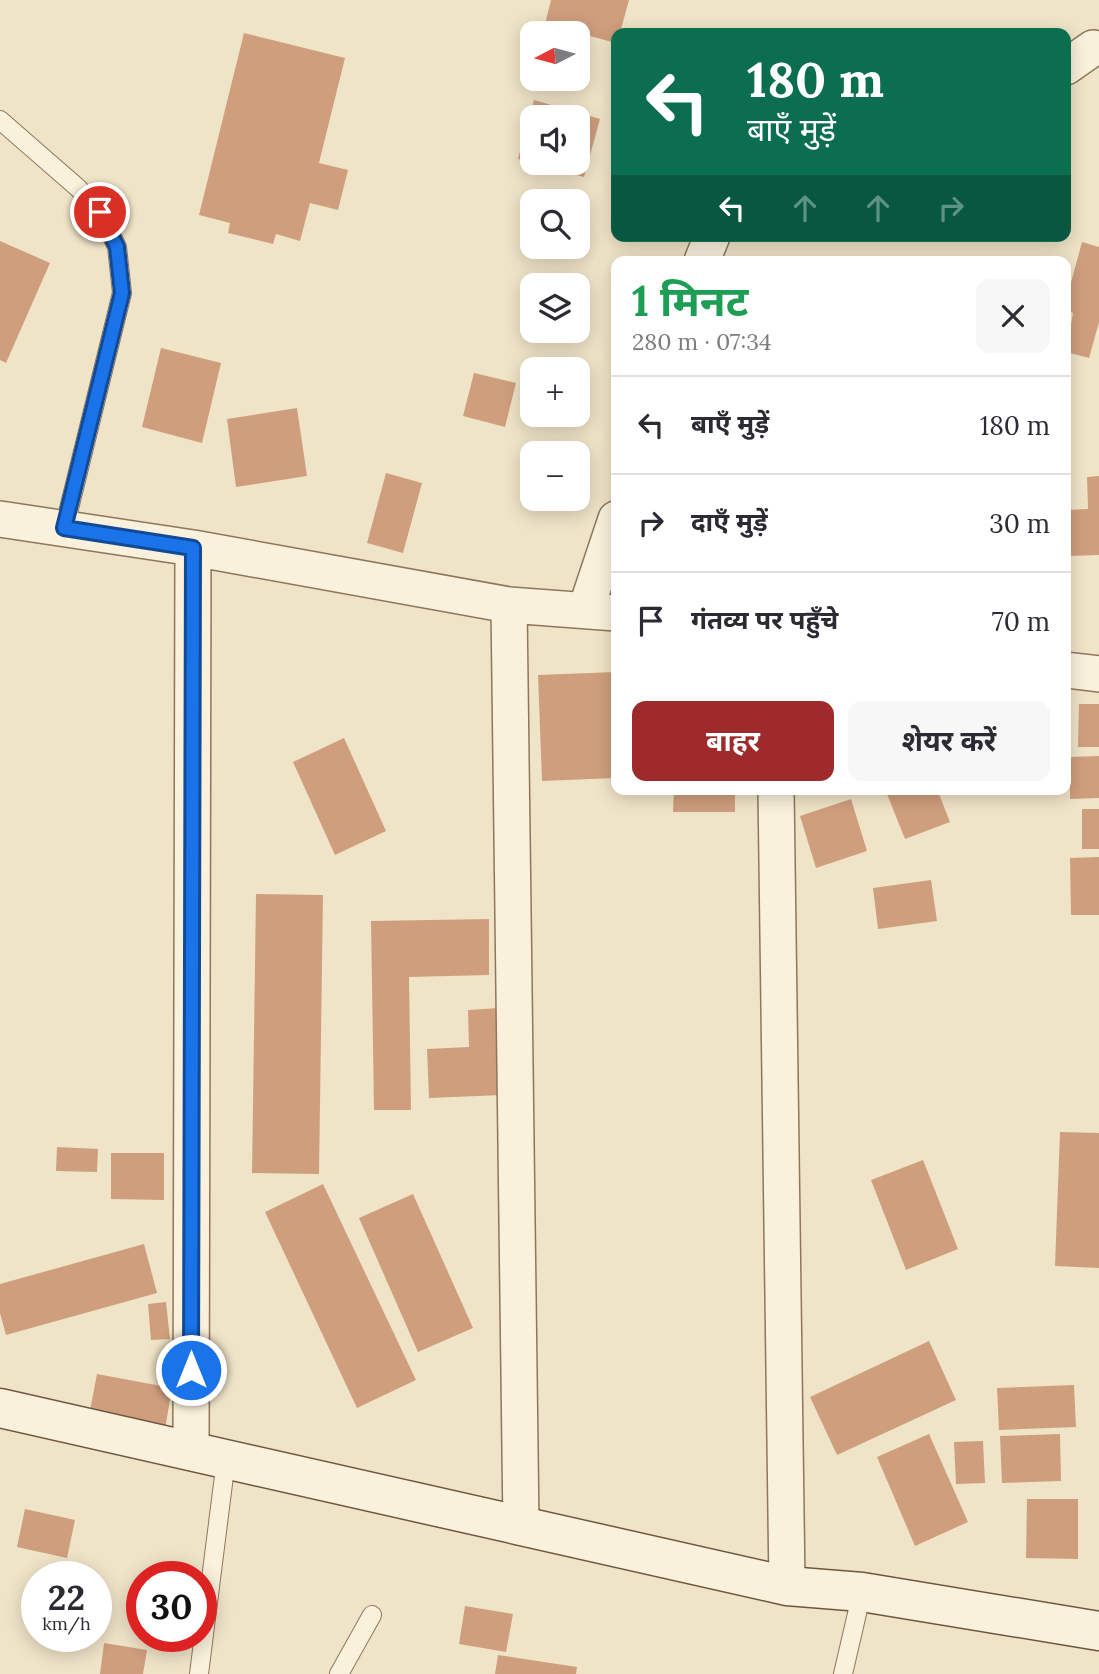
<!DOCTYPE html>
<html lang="hi">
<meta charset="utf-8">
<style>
:root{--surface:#fff;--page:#f7f7f7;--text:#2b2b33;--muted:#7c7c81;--line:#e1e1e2;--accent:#9e2a2b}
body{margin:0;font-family:Lora,"Noto Sans Devanagari",serif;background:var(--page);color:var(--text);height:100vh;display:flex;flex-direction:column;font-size:26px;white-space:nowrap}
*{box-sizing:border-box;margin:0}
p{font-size:23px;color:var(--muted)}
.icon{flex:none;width:38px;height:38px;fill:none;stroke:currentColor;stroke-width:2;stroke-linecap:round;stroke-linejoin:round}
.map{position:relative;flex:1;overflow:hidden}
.sheet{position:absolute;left:611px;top:256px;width:460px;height:539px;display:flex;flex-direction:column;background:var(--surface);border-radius:14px;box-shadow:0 4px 18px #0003}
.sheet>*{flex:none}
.banner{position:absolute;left:611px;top:28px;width:460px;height:214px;border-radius:14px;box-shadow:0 4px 18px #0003;background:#0b6e4f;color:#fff;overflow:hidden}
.needle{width:46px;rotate:264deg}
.tools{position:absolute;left:520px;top:21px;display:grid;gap:14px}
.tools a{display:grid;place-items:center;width:70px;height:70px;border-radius:14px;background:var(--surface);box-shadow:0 4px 18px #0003;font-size:35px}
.speed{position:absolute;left:21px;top:1561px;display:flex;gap:14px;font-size:35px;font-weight:700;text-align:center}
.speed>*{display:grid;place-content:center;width:91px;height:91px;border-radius:50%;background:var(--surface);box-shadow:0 4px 18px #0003;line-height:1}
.speed small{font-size:18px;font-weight:400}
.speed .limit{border:10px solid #d22;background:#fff;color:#111}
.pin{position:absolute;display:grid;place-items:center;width:60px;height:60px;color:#fff;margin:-30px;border:4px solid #fff;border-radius:50%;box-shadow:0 2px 7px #0007}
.me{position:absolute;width:77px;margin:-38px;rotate:0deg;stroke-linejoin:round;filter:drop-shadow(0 0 5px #0008)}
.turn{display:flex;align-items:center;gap:24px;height:147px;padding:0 21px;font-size:32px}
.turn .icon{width:91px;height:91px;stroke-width:2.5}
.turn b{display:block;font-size:49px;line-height:60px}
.lanes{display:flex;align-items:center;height:66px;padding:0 21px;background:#0003;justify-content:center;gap:35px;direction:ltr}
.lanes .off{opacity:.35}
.round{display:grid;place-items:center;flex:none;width:74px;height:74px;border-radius:14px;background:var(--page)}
.summary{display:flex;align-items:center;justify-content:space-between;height:119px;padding:0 21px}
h1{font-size:42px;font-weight:700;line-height:52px;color:#1e9e55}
.action{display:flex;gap:14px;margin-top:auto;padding:14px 21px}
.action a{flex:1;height:80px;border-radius:14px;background:var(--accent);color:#fff;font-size:28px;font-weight:700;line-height:80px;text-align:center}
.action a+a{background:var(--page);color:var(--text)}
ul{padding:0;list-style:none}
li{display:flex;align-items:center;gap:21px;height:98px;padding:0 21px;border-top:2px solid var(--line)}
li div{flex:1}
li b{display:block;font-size:26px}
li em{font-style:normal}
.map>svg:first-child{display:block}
</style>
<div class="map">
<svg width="1099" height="1674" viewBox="0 0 1099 1674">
<rect width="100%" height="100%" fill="#f0e4c8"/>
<path fill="#cf9f7d" d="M551 0H629L620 33H616V43L545 24Z
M244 33 345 58 319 163 348 170 338 210 310 203 300 241 276 234 273 244 228 233 230 223 199 215Z
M534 100 600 119 584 177 536 164 578 163V117H532V162L518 159Z
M0 241 50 263 6 363 0 360Z
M1082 242 1099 247V322L1089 358 1066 352 1073 313 1066 310V301Z
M161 348 221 363 202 443 142 427Z
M474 373 516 383 505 427 463 416Z
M297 408 307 476 236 487 227 419Z
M386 473 422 483 403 553 367 543Z
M1099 476V555L1066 556V510L1088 509 1087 477Z
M616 672V778L542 781 538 675Z
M1079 704H1099V747H1078Z
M344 738 386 831 335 855 293 762Z
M1099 756V798L1070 799V757Z
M674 789H735V812H673Z
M885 789H937L950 822 905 839Z
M851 799 867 851 816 868 800 816Z
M1082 809H1099V849H1082Z
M1099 857V915H1071L1070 858Z
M931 880 937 921 878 929 873 888Z
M256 894 323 895 319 1174 252 1173Z
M489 919V975L409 977 411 1110H374L371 921Z
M499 1008 502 1095 429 1098 427 1049 469 1047 468 1010Z
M1060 1132 1099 1133V1268L1055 1266Z
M57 1147 98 1149 97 1172 56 1171Z
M111 1153H164V1200L111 1199Z
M923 1160 958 1249 906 1270 871 1180Z
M323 1184 416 1380 357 1408 265 1212Z
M413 1194 473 1328 418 1352 359 1218Z
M144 1244 157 1293 6 1335 0 1313V1284Z
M166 1302 170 1339 151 1340 148 1304Z
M929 1341 956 1400 837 1455 810 1397Z
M97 1374 172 1388 164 1435 88 1421Z
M1074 1385 1076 1427 999 1430 997 1388Z
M929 1434 968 1522 915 1546 877 1457Z
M1060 1434 1061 1481 1002 1483 1000 1436Z
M983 1441 985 1483 956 1484 954 1442Z
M1027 1499H1078V1559L1026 1558Z
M25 1509 75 1520 67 1558 17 1547Z
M465 1606 513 1614 506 1652 459 1644Z
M104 1643 147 1650 143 1674H100Z
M498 1655 577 1667 576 1674H495Z"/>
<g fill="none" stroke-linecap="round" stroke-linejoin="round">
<g stroke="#8d765c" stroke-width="20">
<path id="lane" d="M0 120 78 188 100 212 117 247 122 293 64 529
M199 1674 226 1460
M339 1674 372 1615
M843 1674 862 1592"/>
</g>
<g stroke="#8d765c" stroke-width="38">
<path id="street" d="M1066 67 1093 48
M702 261 712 236
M0 519 193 548 509 605 616 613
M509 605 521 1527
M586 609 616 519
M1066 670 1099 674
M776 789 787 1586
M191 1452 193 548"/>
</g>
<g stroke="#6f573f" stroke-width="41">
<path id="secondary" d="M0 1408 787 1586 862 1592 1099 1631"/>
</g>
<use href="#lane" stroke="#faf1dc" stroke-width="18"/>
<use href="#street" stroke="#faf1dc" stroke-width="35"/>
<use href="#secondary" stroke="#faf1dc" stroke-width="38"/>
</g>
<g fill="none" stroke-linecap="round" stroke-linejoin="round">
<g stroke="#114b97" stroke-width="18">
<path id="route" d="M100 212 117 247 122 293 64 528 193 548 191 1370"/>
</g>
<use href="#route" stroke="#1a73e8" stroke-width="12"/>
</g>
</svg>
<div class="tools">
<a><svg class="needle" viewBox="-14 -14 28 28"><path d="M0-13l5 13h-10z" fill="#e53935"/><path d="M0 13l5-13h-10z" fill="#7c7c81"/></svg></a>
<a><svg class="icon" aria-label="sound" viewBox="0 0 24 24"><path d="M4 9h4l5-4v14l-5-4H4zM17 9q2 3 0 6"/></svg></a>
<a><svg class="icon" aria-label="search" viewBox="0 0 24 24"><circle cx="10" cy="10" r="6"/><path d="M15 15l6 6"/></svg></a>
<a><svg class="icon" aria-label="layers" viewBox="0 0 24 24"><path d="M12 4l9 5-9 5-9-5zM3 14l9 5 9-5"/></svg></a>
<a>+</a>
<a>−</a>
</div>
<div class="speed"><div>22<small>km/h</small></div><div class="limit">30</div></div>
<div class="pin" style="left:100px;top:212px;background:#d93025"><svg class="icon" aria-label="arrive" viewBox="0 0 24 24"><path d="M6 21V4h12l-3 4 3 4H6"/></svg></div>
<svg class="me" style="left:191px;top:1370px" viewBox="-20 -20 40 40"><circle r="17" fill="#1a73e8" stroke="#fff" stroke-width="3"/><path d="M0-11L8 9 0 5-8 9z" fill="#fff"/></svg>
<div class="banner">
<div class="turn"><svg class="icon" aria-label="left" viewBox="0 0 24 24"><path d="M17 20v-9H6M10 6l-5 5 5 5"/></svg><div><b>180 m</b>बाएँ मुड़ें</div></div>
<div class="lanes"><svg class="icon" aria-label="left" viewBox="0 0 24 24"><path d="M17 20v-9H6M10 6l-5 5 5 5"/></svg><svg class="icon off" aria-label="ahead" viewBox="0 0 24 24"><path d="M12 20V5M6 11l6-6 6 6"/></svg><svg class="icon off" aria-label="ahead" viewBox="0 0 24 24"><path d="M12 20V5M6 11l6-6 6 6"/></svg><svg class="icon off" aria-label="right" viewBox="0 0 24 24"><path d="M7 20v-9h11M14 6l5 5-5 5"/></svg></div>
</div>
<section class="sheet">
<div class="summary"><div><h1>1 मिनट</h1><p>280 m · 07:34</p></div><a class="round"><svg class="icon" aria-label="close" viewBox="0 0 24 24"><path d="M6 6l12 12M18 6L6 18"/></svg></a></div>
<ul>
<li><svg class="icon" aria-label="left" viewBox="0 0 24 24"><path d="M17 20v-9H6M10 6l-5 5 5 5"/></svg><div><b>बाएँ मुड़ें</b></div><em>180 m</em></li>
<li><svg class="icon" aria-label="right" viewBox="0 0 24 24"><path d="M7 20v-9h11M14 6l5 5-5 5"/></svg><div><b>दाएँ मुड़ें</b></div><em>30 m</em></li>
<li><svg class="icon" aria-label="arrive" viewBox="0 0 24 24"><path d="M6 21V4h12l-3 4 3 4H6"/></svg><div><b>गंतव्य पर पहुँचे</b></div><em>70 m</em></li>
</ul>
<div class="action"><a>बाहर</a><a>शेयर करें</a></div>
</section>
</div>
